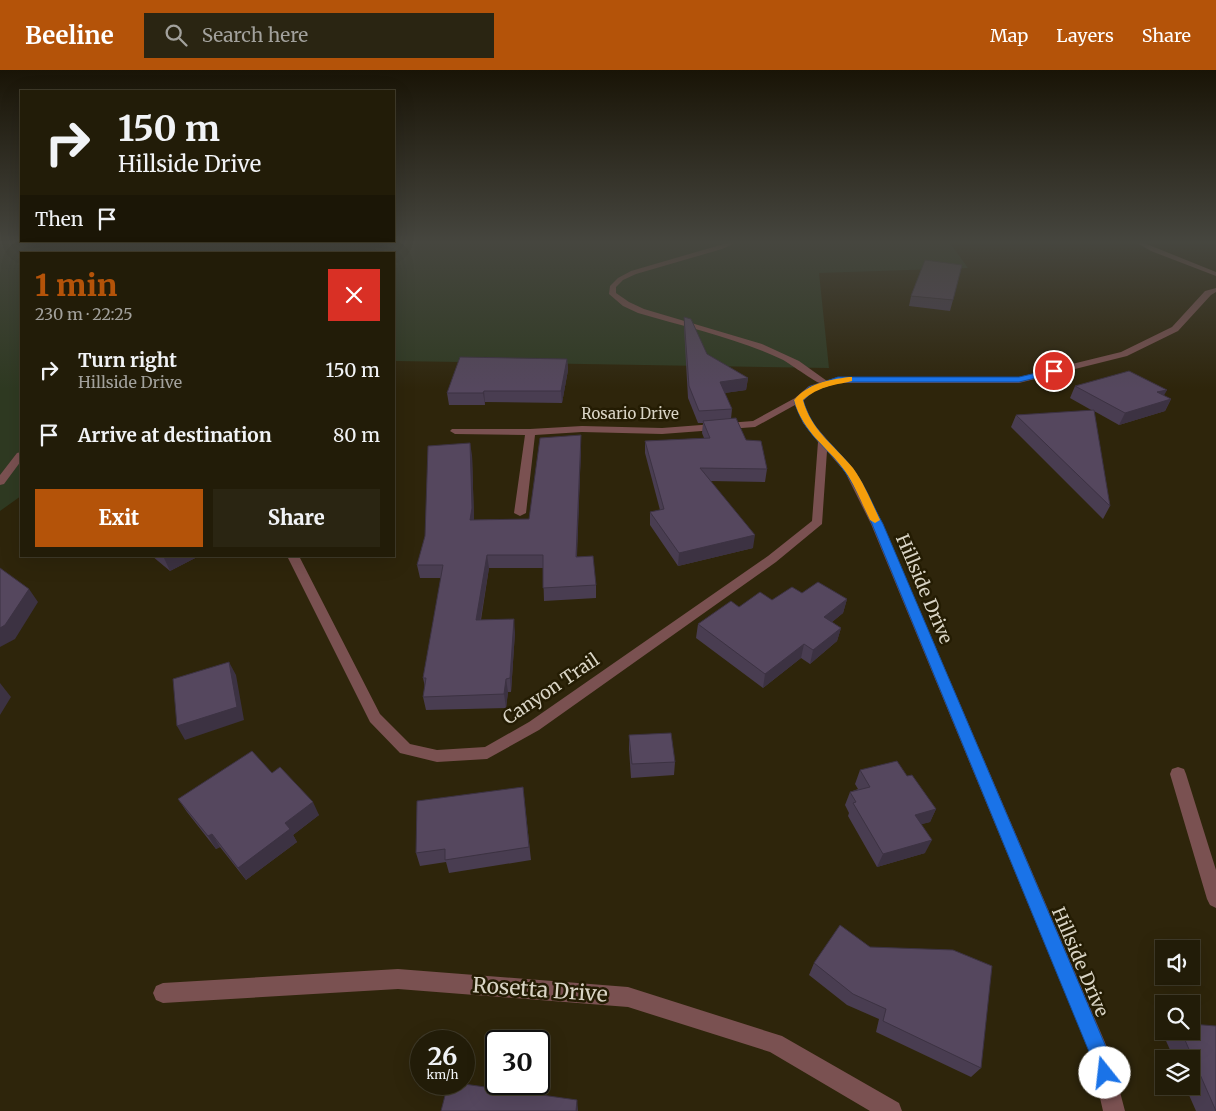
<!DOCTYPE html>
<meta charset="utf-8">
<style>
:root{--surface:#221c08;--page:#2a2512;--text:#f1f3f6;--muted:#a2a19c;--line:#3f3a29;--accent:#b45309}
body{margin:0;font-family:Merriweather,serif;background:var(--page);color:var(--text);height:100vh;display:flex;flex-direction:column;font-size:19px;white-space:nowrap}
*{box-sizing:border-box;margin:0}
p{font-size:16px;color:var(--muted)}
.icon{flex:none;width:28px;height:28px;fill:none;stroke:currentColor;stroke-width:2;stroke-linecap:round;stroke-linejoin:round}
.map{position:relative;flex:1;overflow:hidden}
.side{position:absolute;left:20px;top:182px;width:375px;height:305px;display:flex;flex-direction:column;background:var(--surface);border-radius:0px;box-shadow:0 5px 20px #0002,0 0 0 1px var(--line)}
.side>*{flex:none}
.hud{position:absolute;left:20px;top:20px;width:375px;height:152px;border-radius:0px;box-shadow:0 5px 20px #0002,0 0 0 1px var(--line);background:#221c08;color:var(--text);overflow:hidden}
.controls{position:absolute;left:1155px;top:870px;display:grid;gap:10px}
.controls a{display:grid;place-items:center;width:45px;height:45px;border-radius:0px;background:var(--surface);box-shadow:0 5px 20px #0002,0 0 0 1px var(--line);font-size:25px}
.speed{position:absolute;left:410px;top:960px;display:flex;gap:10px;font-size:25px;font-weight:700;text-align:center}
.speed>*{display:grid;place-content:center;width:65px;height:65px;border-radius:50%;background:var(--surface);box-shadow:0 5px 20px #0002,0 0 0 1px var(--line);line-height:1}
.speed small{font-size:12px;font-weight:400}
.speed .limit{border:2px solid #111;border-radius:8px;background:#fff;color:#111}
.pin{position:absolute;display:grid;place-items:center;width:42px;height:42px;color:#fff;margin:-21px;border:2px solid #fff;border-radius:50%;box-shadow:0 1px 5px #0007}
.me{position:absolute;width:55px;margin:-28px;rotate:344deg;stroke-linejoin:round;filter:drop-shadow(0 0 4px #0008)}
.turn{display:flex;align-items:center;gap:18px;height:105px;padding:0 15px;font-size:22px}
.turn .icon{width:65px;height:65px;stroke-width:2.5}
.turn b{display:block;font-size:35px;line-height:42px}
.then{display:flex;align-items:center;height:48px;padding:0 15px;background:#0003;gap:10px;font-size:19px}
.round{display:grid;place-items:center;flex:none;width:52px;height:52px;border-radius:0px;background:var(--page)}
.head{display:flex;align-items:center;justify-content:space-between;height:85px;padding:0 15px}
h1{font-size:30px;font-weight:800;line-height:38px;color:var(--accent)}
.action{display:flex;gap:10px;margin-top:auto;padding:10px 15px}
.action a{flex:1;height:58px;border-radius:0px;background:var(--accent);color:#fff;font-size:20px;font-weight:800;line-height:58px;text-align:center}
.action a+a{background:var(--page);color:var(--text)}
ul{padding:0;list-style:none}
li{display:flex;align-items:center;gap:15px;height:65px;padding:0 15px}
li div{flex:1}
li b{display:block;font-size:19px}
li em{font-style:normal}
header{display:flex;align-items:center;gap:30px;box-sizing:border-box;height:70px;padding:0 25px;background:var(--accent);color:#fff}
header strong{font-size:24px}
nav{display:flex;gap:28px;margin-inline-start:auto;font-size:18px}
.search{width:350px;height:45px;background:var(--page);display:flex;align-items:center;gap:12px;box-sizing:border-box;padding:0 18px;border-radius:0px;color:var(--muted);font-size:19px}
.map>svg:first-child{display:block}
</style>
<header>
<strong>Beeline</strong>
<div class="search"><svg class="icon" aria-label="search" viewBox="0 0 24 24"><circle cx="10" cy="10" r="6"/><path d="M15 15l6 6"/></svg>Search here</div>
<nav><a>Map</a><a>Layers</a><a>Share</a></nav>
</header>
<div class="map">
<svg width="1216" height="1041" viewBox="0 0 1216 1041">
<rect width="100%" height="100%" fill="#2e250b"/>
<path fill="#2f3a22" d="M0 173H950L968 198 819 203 829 298 394 291V184H21V426L0 441Z"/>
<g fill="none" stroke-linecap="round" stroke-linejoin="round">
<path fill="#7a5151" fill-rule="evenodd" d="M727 173H735L722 179 636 204 623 210 616 217V223L629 232 644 239 762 274 799 291 827 311V315C818 316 792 294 781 289 736 268 686 257 638 243L623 236 609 224 610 216 618 208 631 201Z"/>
<path fill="#7a5151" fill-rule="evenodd" d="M1137 173H1144L1216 202V206L1151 181Z
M1216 218V222L1211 225 1178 261 1127 286 1019 313H839L815 320 803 331 812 352 855 402 883 454 1110 984 1125 1041H1103L1090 984 871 454 845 402 827 381 822 454 776 492 539 660 487 689 437 692 400 683 370 652 287 486H299L380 644 410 674 437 680 485 677 529 652 768 486 812 451 818 372 803 353 795 335 755 357 662 364 582 362 535 365 526 443 520 446 514 443 525 365 455 364 450 361 452 359H530L582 356 662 358 753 351 795 328 809 316 838 307H1019L1121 282 1172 257 1205 221Z
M21 382V391L4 414 0 415V405L17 383Z
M1178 697 1184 699 1186 704 1216 800V838L1210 835 1207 829 1170 704 1172 699Z
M398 899 628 917 782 966 899 1033 902 1041H870L770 982 628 937 398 919 163 933 156 930 153 923 156 916 163 913Z"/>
</g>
<path fill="#493d51" d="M911 226 953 230 950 241 909 236Z
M684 247 707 284 748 308 746 320 724 323 732 339 731 349 767 399 765 412 710 411 753 478 678 496 650 455V442L660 440 645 383V371L704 368 702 363 703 353H698L688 328 684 258Z
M567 289 568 300 562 333 485 332V335H449L447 323Z
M1075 316 1164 326 1171 329 1165 341 1119 355 1094 341 1110 436 1103 449 1011 357 1016 345 1093 341 1070 328Z
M581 378 577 486 596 515V528L544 531 543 498H489L481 550 515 562 511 622H508L506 638 426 640 423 627 425 617 423 608 441 508H420L417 495 472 385 474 450 529 449Z
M152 486H199L170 501Z
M802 523 847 529 843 543 832 552 841 558 837 571 810 594 801 588 763 618 696 568 698 554 772 530Z
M629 665 675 692 674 705 631 708 629 679Z
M860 700 907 706 936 739 930 752 921 754 925 783 877 797 848 746 849 743 845 735 850 722 858 719 855 714Z
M272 703 319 745 293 765 297 772 246 810 220 777 216 779 187 742 178 729Z
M523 717 531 790 449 803 446 792 420 796 416 783Z
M814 893 981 998 971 1007 876 962 879 949 847 935 809 905Z
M1167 961H1191L1216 1041H1196L1185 1016H1191V989H1174L1163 964Z"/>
<path fill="#3c3242" d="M567 289 568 300 562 333 561 321Z
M748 308 746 320 718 324 720 312Z
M1167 320 1161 331 1157 322Z
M484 321 485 332V335L483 323Z
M1171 329 1165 341 1119 355 1125 343Z
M581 365V378L576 500V487Z
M470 373 472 385 474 451 470 450Z
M755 465 753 478 678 496 679 483Z
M487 485 489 498 478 564 476 550Z
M167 486H199L170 501 164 488Z
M29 519 38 532 15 569 0 577V558Z
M847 529 843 543 821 561 824 547Z
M514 549 515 562 511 622 510 608Z
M841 558 837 571 810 594 813 580Z
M804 574 801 588 763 618 765 604Z
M229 592 236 605 244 650 185 670 177 656Z
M506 609 508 622 506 638 504 624Z
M0 613 11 627 0 645Z
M313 732 319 745 293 765 297 772 246 810 238 798 285 753Z
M936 739 930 752 909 758 915 745Z
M212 764 220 777 216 779 208 766Z
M932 770 925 783 877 797 883 784Z
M577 1030 578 1039V1041H576Z"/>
<path fill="#55475e" stroke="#3c3242" d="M925 190 962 195 953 230 911 226Z
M684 247 691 249 707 284 748 308 720 312 732 339 699 341 689 316Z
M460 287 567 289 561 321H484L483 323H447Z
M1129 301 1167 320 1157 322 1171 329 1125 343 1075 316Z
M1094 340 1110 436 1016 345Z
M736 348 746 370 761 371 767 399 700 398 755 465 679 483 650 442 664 439 645 371 710 368 703 351Z
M581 365 576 487 593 486 596 515 543 518V485H487L476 550 514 549 510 608 506 609 504 624 423 627 426 608H423L443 495H417L425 466 428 376 470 373 472 438 470 450 529 449 540 368Z
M0 498 29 519 5 555 0 558Z
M818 512 847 529 824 547 841 558 813 580 804 574 765 604 698 554 731 531 739 537 760 522 772 530 792 517 802 523Z
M229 592 237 637 177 656 173 609Z
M671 663 675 692 632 694 629 665Z
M252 681 272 703 280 697 313 732 285 753 290 759 238 798 212 764 208 766 178 729Z
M897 691 907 706 912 705 936 739 915 745 932 770 883 784 853 733 856 732 850 722 870 717 860 700Z
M523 717 529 777 445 790V779L416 783 417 731Z
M840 855 870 877 953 880 992 896 981 998 883 951 886 939 853 924 814 893Z
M1191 954 1216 956V1041L1181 961H1191Z
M448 1014H464L577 1030 576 1041H441Z"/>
<linearGradient id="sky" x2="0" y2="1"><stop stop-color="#191406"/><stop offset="0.54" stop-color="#46463f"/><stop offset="1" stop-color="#46463f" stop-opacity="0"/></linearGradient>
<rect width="1216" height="319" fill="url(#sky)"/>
<path fill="#1a73e8" stroke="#114b97" d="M1054 299 1057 300V303L1019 312H839L815 320 803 330C812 362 834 374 853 399 865 415 873 436 883 454L1109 984 1114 1003 1111 1010 1105 1013 1098 1010 1090 984 872 454C864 437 856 417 845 402 826 374 804 366 794 330L809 317 838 307H1019Z"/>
<path fill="#f59e0b" d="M849 307H852V311C831 316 820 316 803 330 811 360 834 375 853 398 864 413 872 433 880 450L875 453 870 450C862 434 855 415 845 401 826 375 803 363 794 330 809 313 828 310 849 307Z"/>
<g text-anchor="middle" stroke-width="5" stroke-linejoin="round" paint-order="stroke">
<g font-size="15" fill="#d9d4c5" stroke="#241c03">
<text x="630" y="349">Rosario Drive</text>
</g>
<g font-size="18" fill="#d9d4c5" stroke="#241c03">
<text transform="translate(924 519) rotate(67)" y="6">Hillside Drive</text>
<text transform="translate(551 619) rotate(-34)" y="6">Canyon Trail</text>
<text transform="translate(1080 892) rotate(67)" y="6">Hillside Drive</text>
</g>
<g font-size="21" fill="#d9d4c5" stroke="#241c03">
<text transform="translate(540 920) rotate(4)" y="7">Rosetta Drive</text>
</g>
</g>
</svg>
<div class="controls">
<a><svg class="icon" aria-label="sound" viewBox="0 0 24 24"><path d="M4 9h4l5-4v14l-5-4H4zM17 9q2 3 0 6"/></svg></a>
<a><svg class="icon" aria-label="search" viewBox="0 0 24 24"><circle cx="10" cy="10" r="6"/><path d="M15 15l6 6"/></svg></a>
<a><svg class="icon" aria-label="layers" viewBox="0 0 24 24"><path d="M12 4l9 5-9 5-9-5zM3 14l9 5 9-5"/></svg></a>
</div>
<div class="speed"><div>26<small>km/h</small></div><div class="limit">30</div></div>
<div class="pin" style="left:1054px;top:301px;background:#d93025"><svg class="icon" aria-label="arrive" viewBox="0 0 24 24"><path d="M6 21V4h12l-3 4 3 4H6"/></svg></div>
<svg class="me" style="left:1105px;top:1003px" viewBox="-20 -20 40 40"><circle r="19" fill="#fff"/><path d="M0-13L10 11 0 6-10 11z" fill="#1a73e8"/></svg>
<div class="hud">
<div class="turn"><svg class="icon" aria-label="right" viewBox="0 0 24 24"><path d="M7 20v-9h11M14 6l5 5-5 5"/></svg><div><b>150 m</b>Hillside Drive</div></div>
<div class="then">Then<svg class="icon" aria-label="arrive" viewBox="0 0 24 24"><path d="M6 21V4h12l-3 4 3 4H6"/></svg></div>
</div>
<section class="side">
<div class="head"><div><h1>1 min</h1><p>230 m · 22:25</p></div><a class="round" style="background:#d93025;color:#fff"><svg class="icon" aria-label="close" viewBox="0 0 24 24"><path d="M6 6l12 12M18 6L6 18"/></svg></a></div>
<ul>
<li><svg class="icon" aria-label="right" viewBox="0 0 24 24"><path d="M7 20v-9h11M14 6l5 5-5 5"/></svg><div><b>Turn right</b><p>Hillside Drive</p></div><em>150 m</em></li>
<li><svg class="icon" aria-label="arrive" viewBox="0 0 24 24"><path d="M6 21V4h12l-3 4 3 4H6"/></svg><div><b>Arrive at destination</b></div><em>80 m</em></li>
</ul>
<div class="action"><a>Exit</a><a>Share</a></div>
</section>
</div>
